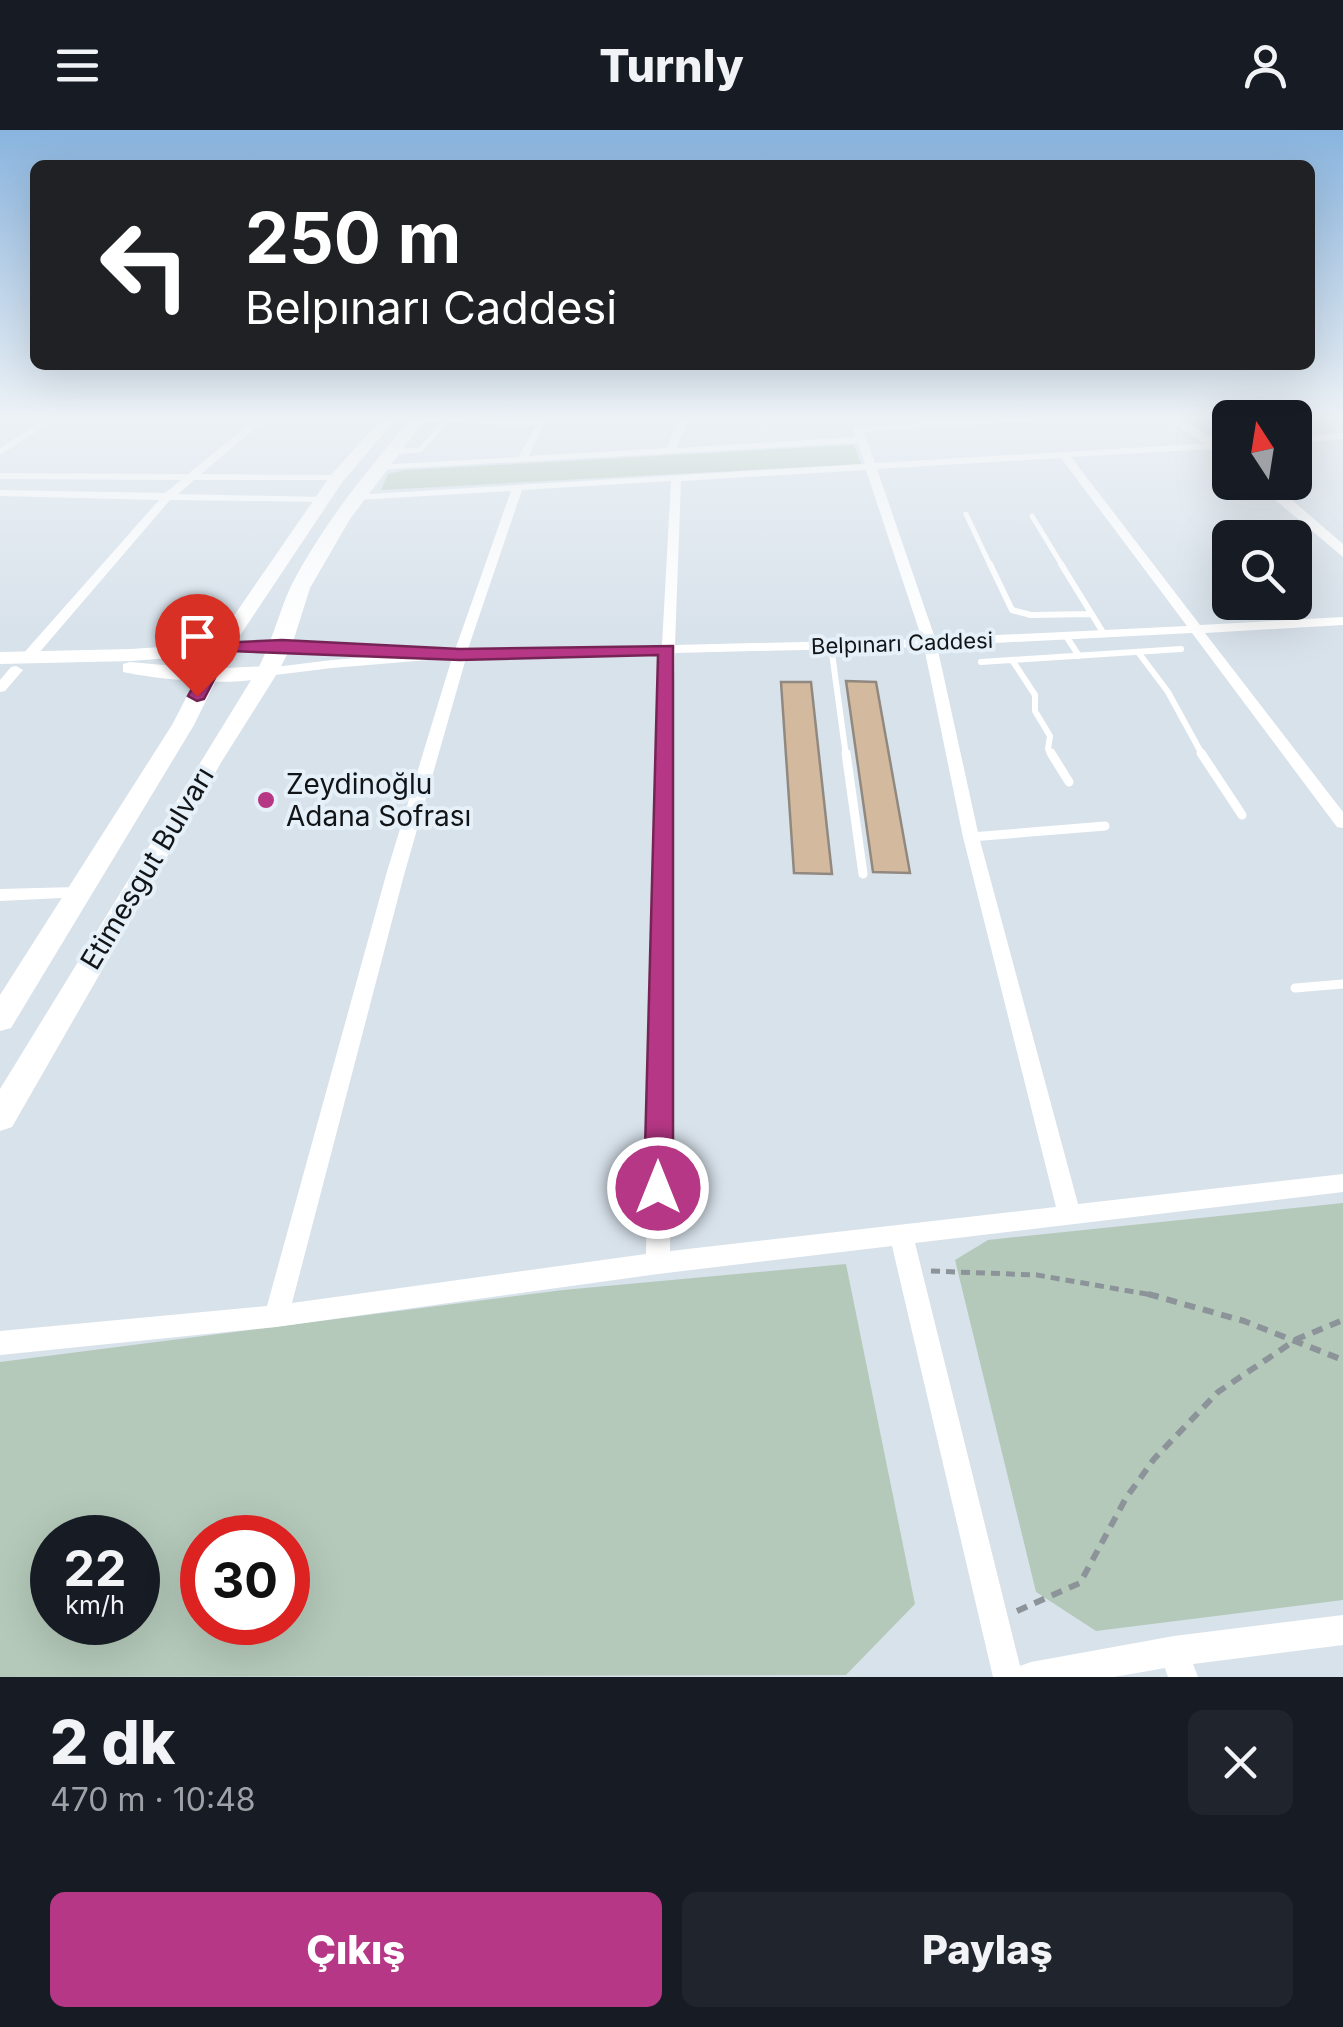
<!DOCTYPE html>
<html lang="tr">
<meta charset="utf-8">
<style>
:root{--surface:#171b24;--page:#20242c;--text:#f1f3f6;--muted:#9ea1a6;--accent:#b63785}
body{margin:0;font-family:Inter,sans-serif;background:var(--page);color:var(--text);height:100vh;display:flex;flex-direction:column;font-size:38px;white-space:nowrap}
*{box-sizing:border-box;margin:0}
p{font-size:32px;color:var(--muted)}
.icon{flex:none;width:55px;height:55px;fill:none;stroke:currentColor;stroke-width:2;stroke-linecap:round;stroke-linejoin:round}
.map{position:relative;height:1547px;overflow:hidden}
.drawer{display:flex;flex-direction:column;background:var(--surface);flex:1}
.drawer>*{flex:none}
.banner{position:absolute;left:30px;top:30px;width:1285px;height:210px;border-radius:15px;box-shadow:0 10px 40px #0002;background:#202124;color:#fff;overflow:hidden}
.needle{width:65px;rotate:348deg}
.fabs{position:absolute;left:1212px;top:270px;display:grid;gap:20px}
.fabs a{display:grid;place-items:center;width:100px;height:100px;border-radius:15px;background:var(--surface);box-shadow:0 10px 40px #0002;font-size:50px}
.speed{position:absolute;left:30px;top:1385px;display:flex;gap:20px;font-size:50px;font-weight:700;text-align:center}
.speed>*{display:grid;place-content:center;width:130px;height:130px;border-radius:50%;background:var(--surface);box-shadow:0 10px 40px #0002;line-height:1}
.speed small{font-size:25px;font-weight:400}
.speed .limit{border:15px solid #d22;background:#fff;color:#111}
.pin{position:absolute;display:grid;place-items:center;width:85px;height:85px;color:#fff;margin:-102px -42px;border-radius:50% 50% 50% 0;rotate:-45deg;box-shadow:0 0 10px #0007}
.pin .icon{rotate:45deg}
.me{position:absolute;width:110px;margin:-55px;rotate:0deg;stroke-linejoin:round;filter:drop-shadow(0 0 8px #0008)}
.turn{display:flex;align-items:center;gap:35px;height:210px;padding:0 50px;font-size:45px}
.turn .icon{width:130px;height:130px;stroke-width:2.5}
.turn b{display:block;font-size:70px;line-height:85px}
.round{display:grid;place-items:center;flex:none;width:105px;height:105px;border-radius:15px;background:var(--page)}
.summary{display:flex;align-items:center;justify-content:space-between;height:170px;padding:0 50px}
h1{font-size:60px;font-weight:800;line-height:75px}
.action{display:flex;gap:20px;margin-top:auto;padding:20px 50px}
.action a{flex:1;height:115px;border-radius:15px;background:var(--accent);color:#fff;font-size:40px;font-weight:800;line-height:115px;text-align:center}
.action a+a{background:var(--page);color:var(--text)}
header{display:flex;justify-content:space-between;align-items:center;height:130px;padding:0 50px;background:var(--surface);font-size:45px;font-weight:800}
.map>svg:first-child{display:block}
</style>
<header><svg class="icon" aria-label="menu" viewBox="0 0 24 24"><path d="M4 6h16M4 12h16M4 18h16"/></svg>Turnly<svg class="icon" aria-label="person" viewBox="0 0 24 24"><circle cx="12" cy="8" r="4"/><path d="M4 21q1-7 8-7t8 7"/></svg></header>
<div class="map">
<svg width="1343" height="1547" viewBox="0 0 1343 1547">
<rect width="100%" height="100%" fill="#d8e2eb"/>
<path fill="#b4c9ba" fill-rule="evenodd" d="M854 315 861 334 381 360 388 344 405 340Z
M1343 1073V1470L1096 1501 1036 1462 955 1130 988 1110Z
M846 1134 915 1474 846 1545 0 1547V1232L563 1160ZM52 1408H138V1492H52ZM202 1408H288V1492H202Z"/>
<path fill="#d3ba9f" stroke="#918980" stroke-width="2.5" d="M846 551 876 552 910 743 873 742Z
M781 552H811L832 744 794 743Z"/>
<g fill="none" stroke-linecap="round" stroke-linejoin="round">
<path stroke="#8c949a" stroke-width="5" stroke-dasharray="9 6" stroke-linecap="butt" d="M931 1141 1037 1145 1158 1166"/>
<path stroke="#8c949a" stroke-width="6" stroke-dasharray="11 8" stroke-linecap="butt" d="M1148 1164 1244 1191 1343 1230
M1017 1481 1080 1453 1126 1368 1154 1329 1218 1262 1297 1209 1343 1190"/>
<path stroke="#fff" stroke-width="5" d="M393 322 420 320 448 289
M966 384 991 437
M1032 386 1063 437"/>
<path stroke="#fff" stroke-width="6" d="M990 434 1012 480 1031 485 1091 484
M1061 434 1104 504
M1066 506 1079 526
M831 516 846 626
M1138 522 1168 562 1203 626
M1012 530 1035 565V581L1050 606 1048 619 1052 626
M981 532 1181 519"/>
<path stroke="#fff" stroke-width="9" d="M846 623 863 744
M1051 623 1069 652
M1201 623 1242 685
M971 707 1105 696
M1295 858 1343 854"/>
<path fill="#fff" fill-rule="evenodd" d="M49 286H61L0 325V318Z
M259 286H270L201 344 337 345 342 348 341 350H194L178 364 322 367 327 370 326 372 170 370 32 531H22V525L159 370 0 366V360L165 363 181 350 0 349V343L188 344Z
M417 286 539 290 542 286H548L529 326 667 318 680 286H690L677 318 856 307 853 299 858 296 1014 286H1066L1061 289 864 302 875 333 1230 312V318L1071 327 1200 495 1343 487V495L1205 503 1343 682V698L1337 697 1192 503 937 516 979 707 1078 1074 1343 1044V1062L915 1113 1020 1536 1031 1532 1174 1506 1343 1485V1515L1193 1534 1198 1547H1168L1165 1538 1114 1547H993L892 1116 658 1144 276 1197 0 1225V1201L267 1176 386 745 452 528 332 538 267 546 260 542 267 538 332 530 455 520 511 361 357 370 353 369V365L865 334 858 313 373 340 372 338 377 335 518 327 536 296 420 291ZM1061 328 1187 496 935 508 877 339ZM866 340 922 509 675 515 681 351ZM671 351 662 515 468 519 522 360ZM924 517 963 707 1056 1077 670 1121 671 642 675 523ZM662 523 655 642 646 1124 292 1173 404 745 466 528Z
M1343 303V309L1295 313V307Z
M282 511 360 517 367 521 360 525 277 518 275 515Z
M16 536 23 540 5 561 0 562V550L11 537Z
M76 757 85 763 82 767 0 771V759Z"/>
<path fill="#fff" fill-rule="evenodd" d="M1161 286H1178L1230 320V330Z
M1254 352H1271L1343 414V427Z
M282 509 291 515 289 519 131 531 0 534V522L131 519Z
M130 532 207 539 267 536 277 542C255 560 153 549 123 542V534Z"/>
<path fill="#fff" fill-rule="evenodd" d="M384 286H399L343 351 233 516 194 595 11 898 0 901V865L172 595 213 516 331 345Z
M413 286H428L350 389 310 458 292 515 278 542 222 631 12 997 0 1001V959L256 542C272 514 278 484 291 456 323 394 368 339 413 286Z"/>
</g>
<linearGradient id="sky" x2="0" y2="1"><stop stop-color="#89b4de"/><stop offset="0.57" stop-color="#edf2f6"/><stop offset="1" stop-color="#edf2f6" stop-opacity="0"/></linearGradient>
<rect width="1343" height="503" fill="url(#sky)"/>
<path fill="#b63785" stroke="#762456" stroke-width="2.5" d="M282 510 460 519 673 516V1058L669 1066 658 1070 648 1066 644 1058 658 525 460 530 229 521 204 569 197 571 188 566 217 513Z"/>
<circle fill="#b63785" stroke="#e5f0f8" stroke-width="4" cx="266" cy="670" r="10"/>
<g text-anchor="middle" stroke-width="8" stroke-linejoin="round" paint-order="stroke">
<g font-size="22" fill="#121518" stroke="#e5f0f8">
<text transform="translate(902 513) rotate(-2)" y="8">Belpınarı Caddesi</text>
</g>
<g font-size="28" fill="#121518" stroke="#e5f0f8" text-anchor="start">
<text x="286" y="664">Zeydinoğlu<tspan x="286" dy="32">Adana Sofrası</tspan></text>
</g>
<g font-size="28" fill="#121518" stroke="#e5f0f8">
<text transform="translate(147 738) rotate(-59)" y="10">Etimesgut Bulvarı</text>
</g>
</g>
</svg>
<div class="fabs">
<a><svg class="needle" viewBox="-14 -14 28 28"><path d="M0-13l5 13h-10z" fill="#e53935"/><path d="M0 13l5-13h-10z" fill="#9ea1a6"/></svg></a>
<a><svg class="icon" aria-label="search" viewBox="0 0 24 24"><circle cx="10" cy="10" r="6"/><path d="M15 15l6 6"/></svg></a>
</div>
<div class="speed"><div>22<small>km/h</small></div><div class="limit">30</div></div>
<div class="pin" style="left:197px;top:566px;background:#d93025"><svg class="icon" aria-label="arrive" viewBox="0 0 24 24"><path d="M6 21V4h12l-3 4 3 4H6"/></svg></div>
<svg class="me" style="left:658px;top:1058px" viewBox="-20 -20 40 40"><circle r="17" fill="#b63785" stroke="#fff" stroke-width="3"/><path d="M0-11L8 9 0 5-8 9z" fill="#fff"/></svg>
<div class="banner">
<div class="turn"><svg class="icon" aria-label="left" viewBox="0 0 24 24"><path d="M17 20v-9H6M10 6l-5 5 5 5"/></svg><div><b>250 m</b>Belpınarı Caddesi</div></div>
</div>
</div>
<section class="drawer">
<div class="summary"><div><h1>2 dk</h1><p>470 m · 10:48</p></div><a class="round"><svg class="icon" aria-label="close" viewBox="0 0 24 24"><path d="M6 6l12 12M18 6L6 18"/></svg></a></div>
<div class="action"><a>Çıkış</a><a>Paylaş</a></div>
</section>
